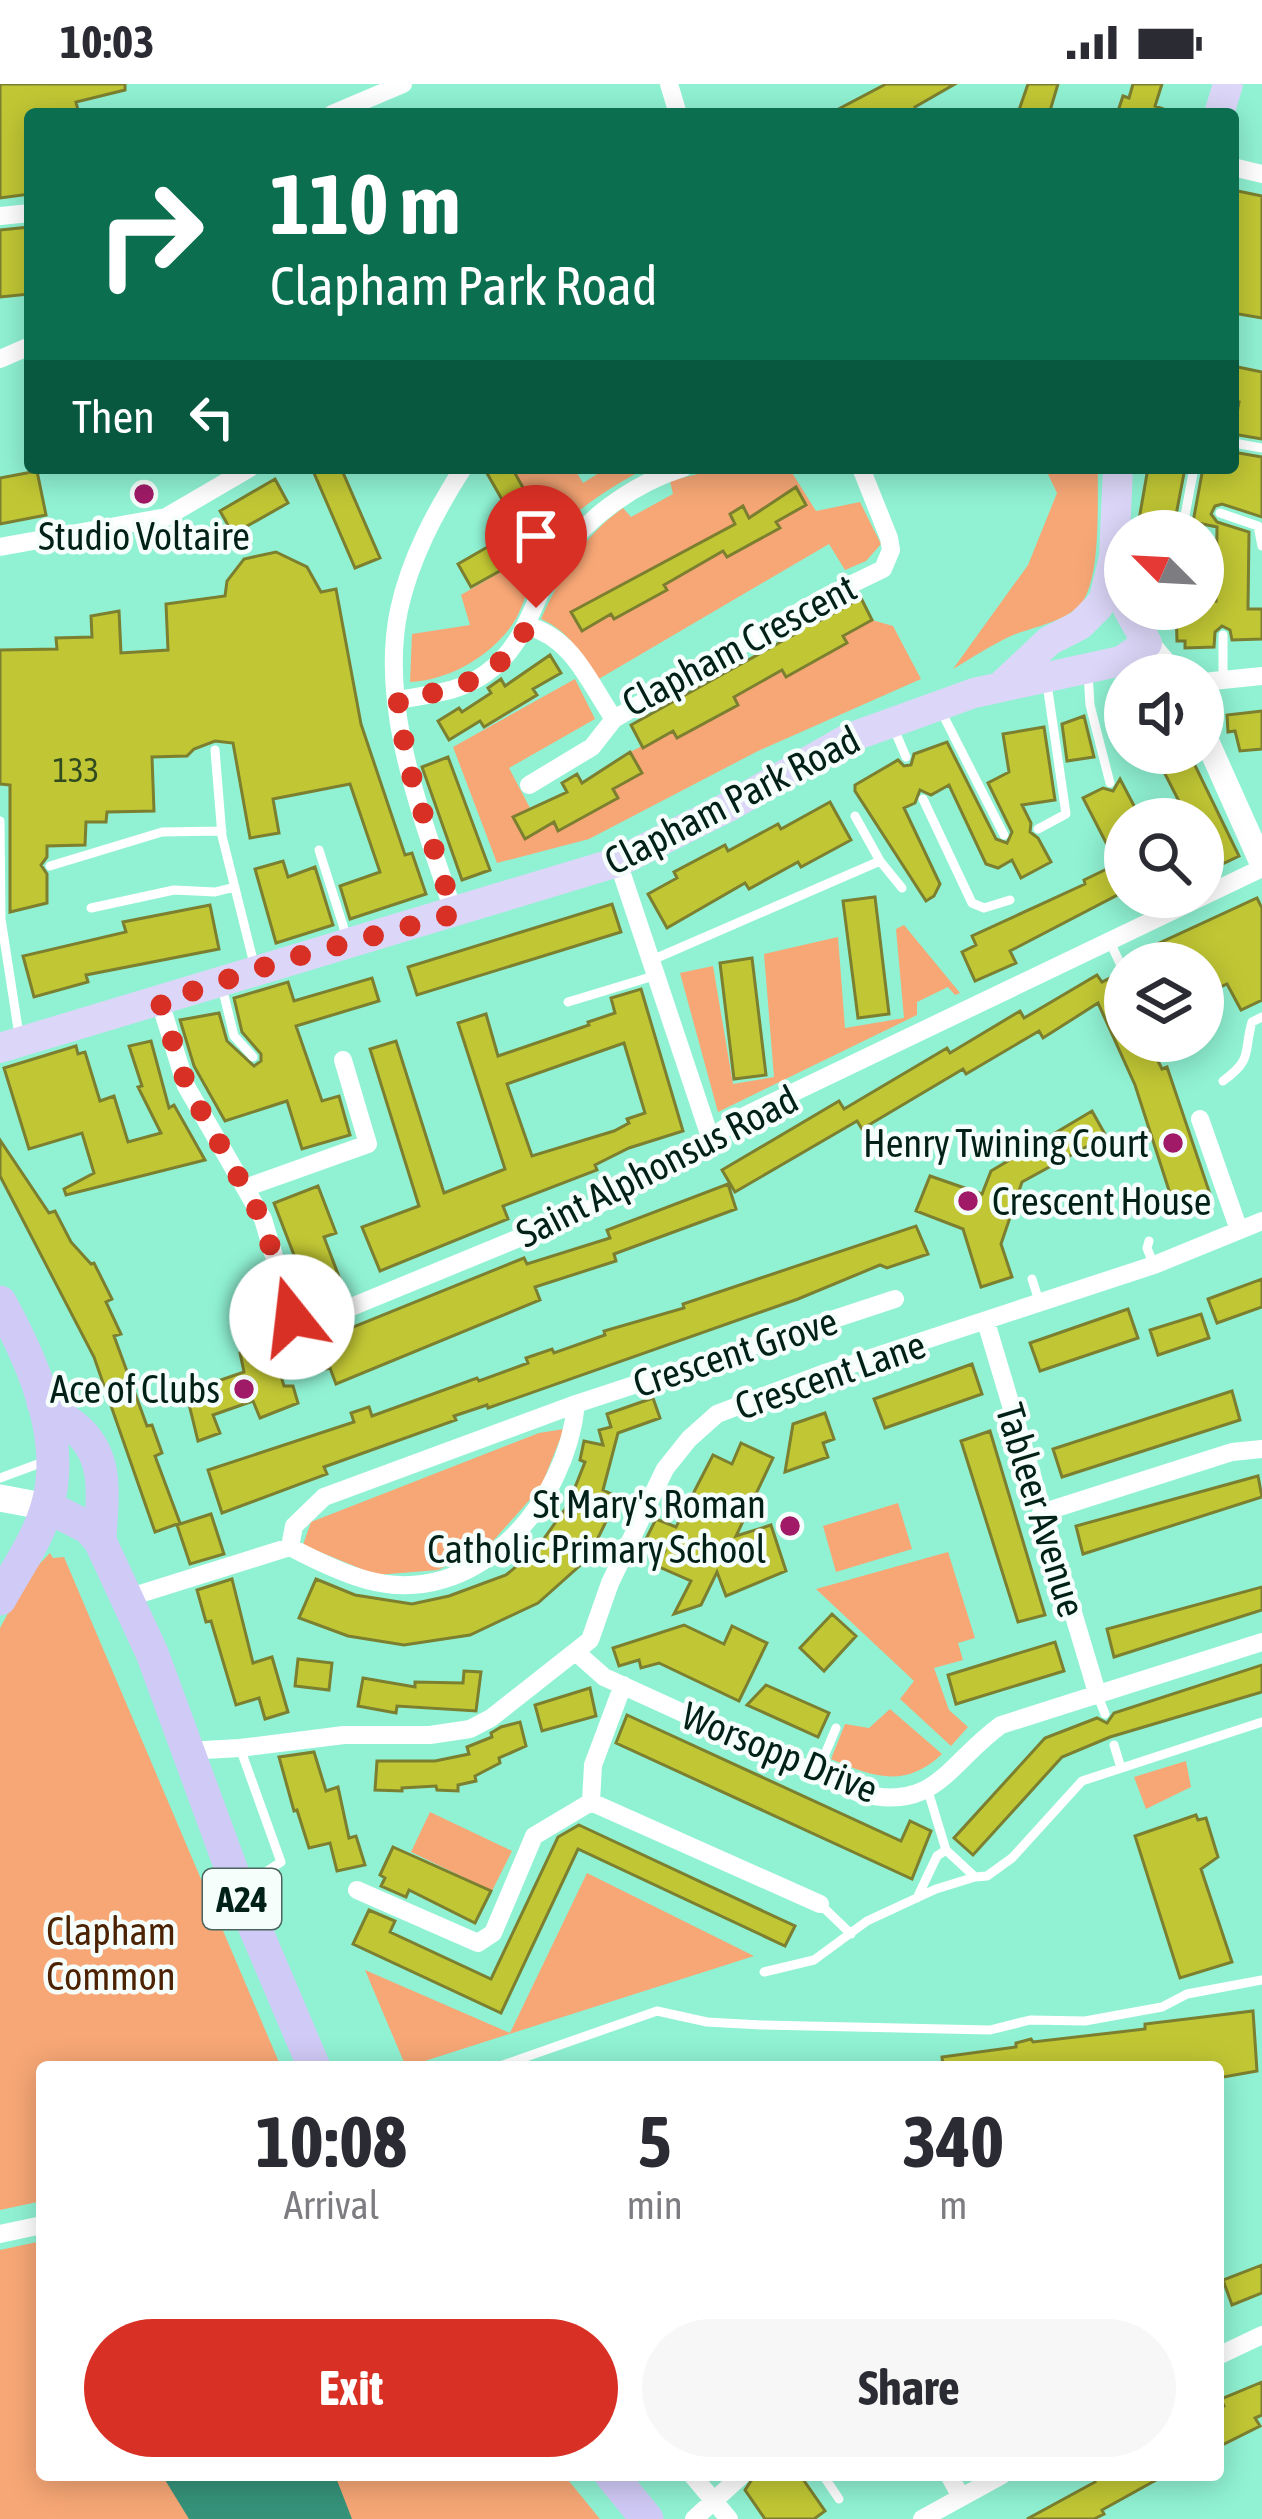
<!DOCTYPE html>
<style>
:root{--surface:#fff;--page:#f7f7f7;--text:#2b2b33;--muted:#7c7c81;--accent:#d93025}
body{margin:0;font-family:"Asap Condensed",sans-serif;background:var(--page);color:var(--text);height:100vh;display:flex;flex-direction:column;font-size:45px;white-space:nowrap}
*{box-sizing:border-box;margin:0}
p{font-size:39px;color:var(--muted)}
.icon{flex:none;width:66px;height:66px;fill:none;stroke:currentColor;stroke-width:2;stroke-linecap:round;stroke-linejoin:round}
.map{position:relative;flex:1;overflow:hidden}
.details{position:absolute;left:36px;top:1977px;width:1188px;height:420px;display:flex;flex-direction:column;background:var(--surface);border-radius:12px;box-shadow:0 6px 30px #0003}
.details>*{flex:none}
.hud{position:absolute;left:24px;top:24px;width:1215px;height:366px;border-radius:12px;box-shadow:0 6px 30px #0003;background:#0b6e4f;color:#fff;overflow:hidden}
.needle{width:78px;rotate:294deg}
.tools{position:absolute;left:1104px;top:426px;display:grid;gap:24px}
.tools a{display:grid;place-items:center;width:120px;height:120px;border-radius:50%;background:var(--surface);box-shadow:0 6px 30px #0003;font-size:60px}
.pin{position:absolute;display:grid;place-items:center;width:102px;height:102px;color:#fff;margin:-123px -51px;border-radius:50% 50% 50% 0;rotate:-45deg;box-shadow:0 0 12px #0007}
.pin .icon{rotate:45deg}
.me{position:absolute;width:132px;margin:-66px;rotate:344deg;stroke-linejoin:round;filter:drop-shadow(0 0 9px #0008)}
.turn{display:flex;align-items:center;gap:42px;height:252px;padding:0 48px;font-size:54px}
.turn .icon{width:156px;height:156px;stroke-width:2.5}
.turn b{display:block;font-size:84px;line-height:102px}
.then{display:flex;align-items:center;height:114px;padding:0 48px;background:#0003;gap:24px;font-size:45px}
.eta{display:flex;justify-content:space-evenly;align-items:center;height:204px;text-align:center}
.eta b{font-size:72px;font-weight:700;line-height:84px}
.action{display:flex;gap:24px;margin-top:auto;padding:24px 48px}
.action a{flex:1;height:138px;border-radius:72px;background:var(--accent);color:#fff;font-size:48px;font-weight:700;line-height:138px;text-align:center}
.action a+a{background:var(--page);color:var(--text)}
.status{display:flex;justify-content:space-between;align-items:center;height:84px;padding:0 60px;background:var(--surface);direction:ltr}
.status svg{height:33px;fill:currentColor}
.map>svg:first-child{display:block}
</style>
<div class="status"><b>10:03</b><svg viewBox="0 0 49 12"><path d="M0 12V9h3v3zM5 12V6h3v6zM10 12V3h3v9zM15 12V0h3v12zM26 1h20v11H26zM47 4h2v5h-2z"/></svg></div>
<div class="map">
<svg width="1262" height="2435" viewBox="0 0 1262 2435">
<rect width="100%" height="100%" fill="#90f2d3"/>
<path fill="#f7a776" d="M512 384H574L583 399 607 384H646C611 403 567 429 545 464 532 485 528 511 517 533 497 569 450 597 410 598L412 550 470 541 461 511 546 461 549 450Z
M747 384H789L816 427 860 418 881 460 866 477 845 486 829 460 597 596C581 569 570 548 541 535 561 491 583 452 623 424L631 433 673 410 670 397 710 387Z
M1045 384H1098C1097 416 1102 499 1079 522 1061 539 1032 543 1011 552 991 561 972 574 953 585L1028 481 1057 409Z
M872 536 893 542 921 595 758 667 589 755 497 779 453 663 575 595 595 635 509 684 530 724 514 734 526 754 554 738 559 747 617 714 613 705 642 689 630 668 673 647 678 654 737 621 734 613 782 586 787 593 846 560 843 552Z
M904 841 960 909 955 911 948 903 917 918V931L718 1028 680 889 713 882 733 1000 774 993 764 870 838 853 845 944 904 934 896 845Z
M564 1345 541 1403 493 1457 438 1486 376 1491 303 1461 311 1438 539 1349Z
M898 1419 912 1465 836 1488 823 1442Z
M948 1468 975 1554 958 1559 963 1576 934 1584 949 1626 968 1643 951 1662 900 1615 914 1597 816 1505Z
M50 1469 53 1474 64 1473 281 1983H42V2117L0 2126V1544L28 1492Z
M890 1625 942 1670C905 1705 873 1693 831 1675L845 1640 869 1644Z
M1186 1677 1191 1703 1146 1725 1134 1693Z
M430 1728 512 1767 492 1807 411 1768Z
M587 1789 754 1872 406 1983 365 1886 510 1949Z
M42 2157V2391H564L600 2435H0V2166Z"/>
<path fill="#36937a" d="M162 2391H335L352 2435H189Z"/>
<path fill="#c1c734" stroke="#7b7f2f" stroke-width="3" fill-rule="evenodd" d="M0 0H125V6L76 18 79 30H30V110L0 114Z
M886 0H955L915 23 919 30H829Z
M1028 0H1058L1049 30 1019 26Z
M1133 0H1162L1155 22 1169 27V30H1117L1123 12 1129 14Z
M1233 106 1262 112V234L1233 229Z
M30 143V210L0 213V146Z
M1233 282 1262 288V355L1233 350 1239 318 1233 317Z
M1233 368 1262 373V433L1222 420 1215 422 1211 430 1217 438 1249 448 1248 525H1262V555L1232 556 1230 546 1222 542 1215 548 1214 563 1185 564V557H1177L1176 525H1203V518L1216 517 1217 443 1193 438 1203 384H1233Z
M326 384H341L380 474 355 484 314 389Z
M484 384H512L549 450 546 461 471 503 458 480 510 450 507 445 516 440Z
M1148 384H1185L1173 447H1137Z
M37 387 46 431 0 440V394Z
M275 395 288 419 233 450 220 427Z
M796 403 806 421 776 438 780 444 727 473 723 467 664 501 667 506 614 535 611 530 582 547 571 528 735 440 730 430 743 422 749 434Z
M276 468 307 483 321 508 336 505 361 640 405 771 412 769 426 810 350 835 340 802 380 788 350 700 273 715 279 749 250 754 233 659 215 657 194 665 187 672 152 673 154 727 107 728 106 738H86L85 761 47 762V773L41 781 47 790V819L10 828V701L0 700V566L57 565 56 554 92 553 91 532 119 527 121 569 168 566 166 520 225 512 227 497 244 475Z
M861 514 872 536 843 552 847 559 786 593 782 586 734 613 738 621 677 654 673 647 643 664 631 641 797 549 795 546 808 538 810 542Z
M550 571 561 589 533 605 537 611 484 643 480 637 449 656 438 637 459 624 462 628 491 609 488 604 501 595 505 602Z
M1262 627V665L1240 667 1235 647 1228 648 1227 631Z
M1084 632 1094 673 1067 677 1062 640Z
M1044 643 1055 716 1022 721 1031 739 1030 748 1038 754 1051 778 1021 794 1012 776 998 784 986 780 949 701 931 711 920 706 915 719 904 724 940 800 934 812 926 817 855 707V701L898 676 904 682 911 681 914 670 947 658 996 755 1007 759 1012 748 988 699 1009 688 1003 650Z
M630 668 642 689 613 705 618 714 558 747 554 738 525 755 513 733 567 708 562 699 577 690 582 699Z
M1171 669H1189L1239 772 1212 785 1203 767V735H1188L1163 686 1164 673Z
M448 673 490 786 462 796 422 683Z
M1120 695 1141 735H1125V807L1010 867 1016 879 975 897 962 868 976 861 972 852 1085 800 1084 796 1117 780 1083 714 1103 704 1113 707Z
M830 718 851 756 801 783 798 778 749 805 745 799 667 844 648 810 677 794 674 788 725 761 728 767 778 740 781 745Z
M283 777 288 793 315 783 333 841 276 859 255 785Z
M875 813 889 930 858 934 843 817Z
M1257 814 1262 824V916L1241 926 1227 900 1203 911V879H1130L1127 874Z
M612 820 621 848 417 911 408 883Z
M210 821 219 865 86 891 88 898 34 913 23 872 126 848 123 838Z
M752 874 766 991 734 995 720 879Z
M1097 891 1102 898 1116 891 1125 905V957H1148L1162 985 1167 983 1212 1116 1176 1128 1135 1001 1098 919 1043 954 1039 947 966 990 963 985 862 1045 857 1037 735 1108 722 1086 839 1017 844 1025 947 964 950 969 1020 927 1024 934Z
M372 894 379 917 296 942 322 1017 339 1012 350 1051 302 1065 287 1017 225 1037 194 982 180 936 219 929 227 957 254 982 261 977V970L242 948 234 914 288 898 294 917Z
M641 905 683 1047 629 1064 595 1081 597 1086 503 1122 508 1135 380 1187 362 1143 419 1122 370 965 396 957 444 1109 505 1085 458 939 486 930 498 972 589 941 588 938 615 929 611 914ZM624 959 645 1029 627 1035 629 1039 614 1047 532 1072 507 1000Z
M151 957 169 1024 174 1021 205 1076 66 1111 64 1105 94 1089 82 1049 29 1065 4 984 76 962 78 970 85 968 100 1017 114 1012 128 1058 161 1049 138 1003 142 1002 129 962Z
M1092 1027 1106 1052 1022 1098 1001 1160 1012 1193 981 1203 963 1145 916 1127 930 1092 982 1110 991 1087Z
M0 1056 49 1129 55 1127 71 1158 91 1180 94 1179 112 1215 106 1218 121 1250 114 1252 147 1342 152 1341 162 1369 155 1372 180 1439 155 1448 94 1273 0 1092Z
M728 1100 736 1125 614 1170 616 1177 535 1203 540 1216 336 1300 330 1284 326 1285 316 1258 524 1174 527 1180 610 1154 607 1146Z
M318 1102 336 1149 324 1153 341 1198 309 1210 274 1119Z
M916 1142 928 1170 887 1184 880 1181 798 1215 488 1324 487 1321 454 1332 456 1336 324 1383 327 1390 222 1429 208 1386 354 1338 351 1329 369 1323 372 1332 477 1294 479 1297 528 1279 526 1274 552 1265 554 1269 605 1251 604 1247 684 1224 683 1220Z
M1262 1195V1223L1217 1239 1208 1215Z
M1128 1225 1138 1254 1040 1287 1030 1259Z
M1201 1230 1209 1254 1158 1271 1150 1246Z
M270 1256 284 1302H293L298 1319 260 1334 253 1317 213 1331 220 1349 198 1357 186 1308 244 1288 240 1269Z
M972 1280 982 1310 885 1344 874 1315Z
M1232 1307 1240 1336 1062 1393 1053 1365Z
M653 1314 660 1334 618 1349 603 1406 618 1413 597 1456 585 1477 538 1519 470 1551 404 1561 348 1552 299 1534 316 1495 355 1511 412 1520 449 1512 506 1491 535 1467 568 1421 585 1378 580 1376 584 1357 603 1361 599 1346 611 1343 607 1330Z
M825 1329 834 1355 823 1359 828 1373 785 1388 793 1340Z
M990 1347 1045 1531 1018 1538 961 1357Z
M741 1359 773 1374 736 1452 771 1441 786 1487 726 1512 717 1488 701 1521 674 1530 691 1497 657 1482 665 1467 645 1457 656 1435 676 1443 713 1371 732 1380Z
M1258 1392 1262 1413 1083 1470 1076 1442Z
M211 1430 224 1470 190 1480 177 1441Z
M232 1495 253 1579 272 1573 288 1628 265 1635 259 1614 236 1621 211 1537 206 1538 197 1506Z
M1262 1503V1526L1114 1573 1107 1545Z
M832 1530 856 1552 824 1587 800 1564Z
M684 1541 724 1560 732 1542 767 1559 739 1617 659 1579 641 1584 639 1576 619 1582 613 1564Z
M1055 1558 1064 1587 956 1620 948 1591Z
M298 1575 332 1579 329 1606 295 1602Z
M1262 1581V1608L1110 1653 1062 1673 973 1771 954 1754 1045 1654 1097 1634 1107 1639 1114 1629Z
M464 1587 481 1588 476 1627 397 1622 396 1629 358 1622 363 1594 415 1603V1598L463 1599Z
M766 1601 829 1629 818 1653 747 1621Z
M590 1604 596 1632 542 1647 535 1621Z
M627 1631 901 1757 910 1737 931 1747 912 1795 616 1659Z
M520 1638 526 1662 499 1674 500 1679 475 1692 476 1697 458 1701V1707L437 1706 436 1702 402 1704V1707L375 1706 377 1677H435L469 1670 467 1663 492 1653 491 1649 501 1643Z
M314 1668 326 1707 338 1703 349 1754 356 1752 365 1781 337 1787 330 1759 309 1764 297 1726 294 1727 279 1673Z
M1196 1731 1198 1736 1206 1734 1218 1773 1201 1785 1232 1878 1180 1894 1135 1752Z
M579 1741 795 1842 785 1862 578 1765 501 1929 353 1860 369 1826 395 1837 390 1848 491 1895 558 1753Z
M393 1763 491 1807 475 1839 409 1806 406 1813 381 1802 385 1794 380 1791Z
M1253 1927 1257 1987 1218 1994V1983H943L942 1973 1016 1963V1959L1031 1955 1033 1958 1145 1945V1940Z
M1262 2181V2209L1232 2221 1223 2196Z
M1262 2298V2331L1255 2334 1260 2342 1218 2363V2325L1224 2322 1221 2315Z
M755 2391H800L825 2427 814 2435H765L745 2406Z
M1091 2391H1165L1102 2426 1104 2430 1094 2435H1027L1095 2398Z"/>
<g fill="none" stroke-linecap="round" stroke-linejoin="round">
<path stroke="#fff" stroke-width="9" d="M1234 359 1262 364
M1220 429 1258 442 1262 462
M1182 447 1194 384
M1223 551V595
M1088 589 1090 621 1110 699
M941 627 1004 751
M894 645 906 673
M215 666 222 752 255 884
M923 715 972 819 984 824 1010 816
M855 732 880 777 902 804
M0 737 1 835 19 951
M1038 745 1066 730 1047 600
M319 766 347 854
M50 782 162 748 222 747
M91 824 174 806 215 808 235 803
M1110 858 1125 890
M652 876 880 777
M222 903 234 952 253 973
M568 918 657 891
M1157 957 1161 966
M1223 997C1254 974 1243 969 1252 938L1262 933
M1149 1157 1147 1164 1153 1179
M1032 1195 1040 1220
M0 1394 46 1377
M1098 1612 1105 1630
M1114 1661 1121 1684
M240 1664 281 1778 246 1801
M817 1689 836 1644
M928 1707 946 1766 975 1793 987 1792 1012 1774 1082 1697 1262 1638
M917 1814 937 1772 946 1766
M821 1821 851 1850
M764 1888 814 1876 867 1837 936 1805 975 1793
M497 1983 657 1927 707 1938 761 1941 990 1946 1030 1936 1085 1937 1162 1923 1187 1910 1262 1896
M823 2391 839 2415"/>
<path stroke="#fff" stroke-width="18" d="M669 0 678 30
M332 30 403 0
M1233 83 1262 90
M0 132 30 129
M0 275 30 262
M0 463 166 433 250 384
M528 542C574 555 589 599 614 635L823 514 883 485 891 466 889 454 861 384
M1203 598 1262 592
M398 616C429 610 458 609 485 590 525 563 531 521 553 483 581 437 632 400 683 384
M529 701 592 663 614 635
M618 778 710 1053
M454 830C424 736 378 626 399 526 410 475 435 428 463 384
M160 918 186 1002 263 1135 292 1233 303 1241 310 1240 592 1124 685 1073 736 1036 1262 784
M1200 1035 1239 1146
M245 1104 368 1060 343 976
M986 1238 1098 1612
M1041 1429 1232 1368 1262 1365
M290 1463 294 1442 324 1413 576 1320 895 1215
M127 1514 290 1463C313 1475 341 1489 367 1496 476 1526 567 1419 576 1320
M577 1569 604 1593 859 1709C936 1729 948 1679 1001 1641L1262 1558
M623 1601 593 1681 591 1718 820 1820
M186 1667 240 1664 344 1651H430L470 1645 491 1634 590 1556 610 1499 665 1385 689 1355 717 1330 825 1289 1154 1181 1262 1137
M357 1806 478 1859 493 1849 534 1752 591 1718
M0 2150 42 2141
M1218 2272 1262 2251
M692 2391 729 2435
M949 2391 961 2413
M694 2435 742 2391
M922 2435 1002 2391"/>
<path stroke="#fff" stroke-width="24" d="M1147 559 1174 591
M1203 648 1262 780"/>
<path stroke="#fff" stroke-width="27" d="M0 1414 48 1423"/>
<path stroke="#dcd7f8" stroke-width="30" d="M1219 30 1228 0
M1117 490 1114 473 1118 384
M1001 602 1049 557 1080 541 1098 523 1104 515 1114 473
M0 964 618 778 730 722 849 654 974 609 1121 577 1147 559 1128 525"/>
<path stroke="#d0caf6" stroke-width="33" d="M0 1218C33 1278 67 1355 47 1423 38 1455 16 1486 0 1515
M43 1319C55 1331 69 1337 80 1348 111 1379 101 1419 100 1457
M48 1423 89 1444 100 1457 152 1569 239 1806 314 1983
M611 2391 647 2435"/>
</g>
<g fill="none" stroke-linecap="round" stroke-linejoin="round">
<path stroke="#d93025" stroke-width="21" stroke-dasharray="0 37.8" d="M292 1233 262 1135 187 1002 160 918 288 875 454 830 407 677 398 616C465 604 507 593 536 524"/>
</g>
<g fill="#a01a67" stroke="#f6fefb" stroke-width="4.5">
<circle cx="144" cy="410" r="12"/>
<circle cx="1173" cy="1059" r="12"/>
<circle cx="968" cy="1117" r="12"/>
<circle cx="244" cy="1305" r="12"/>
<circle cx="790" cy="1442" r="12"/>
</g>
<g text-anchor="middle" stroke-width="9" stroke-linejoin="round" paint-order="stroke">
<g font-size="33" fill="#314a1f">
<text x="76" y="698">133</text>
</g>
<rect fill="#f6fefb" stroke="#4a635c" stroke-width="3" x="203" y="1785" width="78" height="60" rx="9"/>
<g font-size="36" font-weight="bold" fill="#012118">
<text x="242" y="1828">A24</text>
</g>
<g font-size="39" fill="#012118" stroke="#f6fefb" text-anchor="end">
<text x="144" y="466" text-anchor="middle">Studio Voltaire</text>
<text x="1149" y="1073">Henry Twining Court</text>
<text x="992" y="1131" text-anchor="start">Crescent House</text>
<text x="220" y="1319">Ace of Clubs</text>
<text x="766" y="1434">St Mary's Roman<tspan x="766" dy="45">Catholic Primary School</tspan></text>
</g>
<g font-size="39" fill="#012118" stroke="#f6fefb">
<text transform="translate(739 561) rotate(-28)" y="14">Clapham Crescent</text>
<text transform="translate(732 716) rotate(-27)" y="14">Clapham Park Road</text>
<text transform="translate(657 1082) rotate(-27)" y="14">Saint Alphonsus Road</text>
<text transform="translate(735 1268) rotate(-18)" y="14">Crescent Grove</text>
<text transform="translate(830 1291) rotate(-19)" y="14">Crescent Lane</text>
<text transform="translate(1041 1426) rotate(73)" y="14">Tableer Avenue</text>
<text transform="translate(780 1668) rotate(22)" y="14">Worsopp Drive</text>
</g>
<g font-size="39" fill="#4c2202" stroke="#f6fefb">
<text x="111" y="1861">Clapham<tspan x="111" dy="45">Common</tspan></text>
</g>
</g>
</svg>
<div class="tools">
<a><svg class="needle" viewBox="-14 -14 28 28"><path d="M0-13l5 13h-10z" fill="#e53935"/><path d="M0 13l5-13h-10z" fill="#7c7c81"/></svg></a>
<a><svg class="icon" aria-label="sound" viewBox="0 0 24 24"><path d="M4 9h4l5-4v14l-5-4H4zM17 9q2 3 0 6"/></svg></a>
<a><svg class="icon" aria-label="search" viewBox="0 0 24 24"><circle cx="10" cy="10" r="6"/><path d="M15 15l6 6"/></svg></a>
<a><svg class="icon" aria-label="layers" viewBox="0 0 24 24"><path d="M12 4l9 5-9 5-9-5zM3 14l9 5 9-5"/></svg></a>
</div>
<div class="pin" style="left:536px;top:524px;background:#d93025"><svg class="icon" aria-label="arrive" viewBox="0 0 24 24"><path d="M6 21V4h12l-3 4 3 4H6"/></svg></div>
<svg class="me" style="left:292px;top:1233px" viewBox="-20 -20 40 40"><circle r="19" fill="#fff"/><path d="M0-13L10 11 0 6-10 11z" fill="#d93025"/></svg>
<div class="hud">
<div class="turn"><svg class="icon" aria-label="right" viewBox="0 0 24 24"><path d="M7 20v-9h11M14 6l5 5-5 5"/></svg><div><b>110 m</b>Clapham Park Road</div></div>
<div class="then">Then<svg class="icon" aria-label="left" viewBox="0 0 24 24"><path d="M17 20v-9H6M10 6l-5 5 5 5"/></svg></div>
</div>
<section class="details">
<div class="eta">
<div><b>10:08</b><p>Arrival</p></div>
<div><b>5</b><p>min</p></div>
<div><b>340</b><p>m</p></div>
</div>
<div class="action"><a>Exit</a><a>Share</a></div>
</section>
</div>
